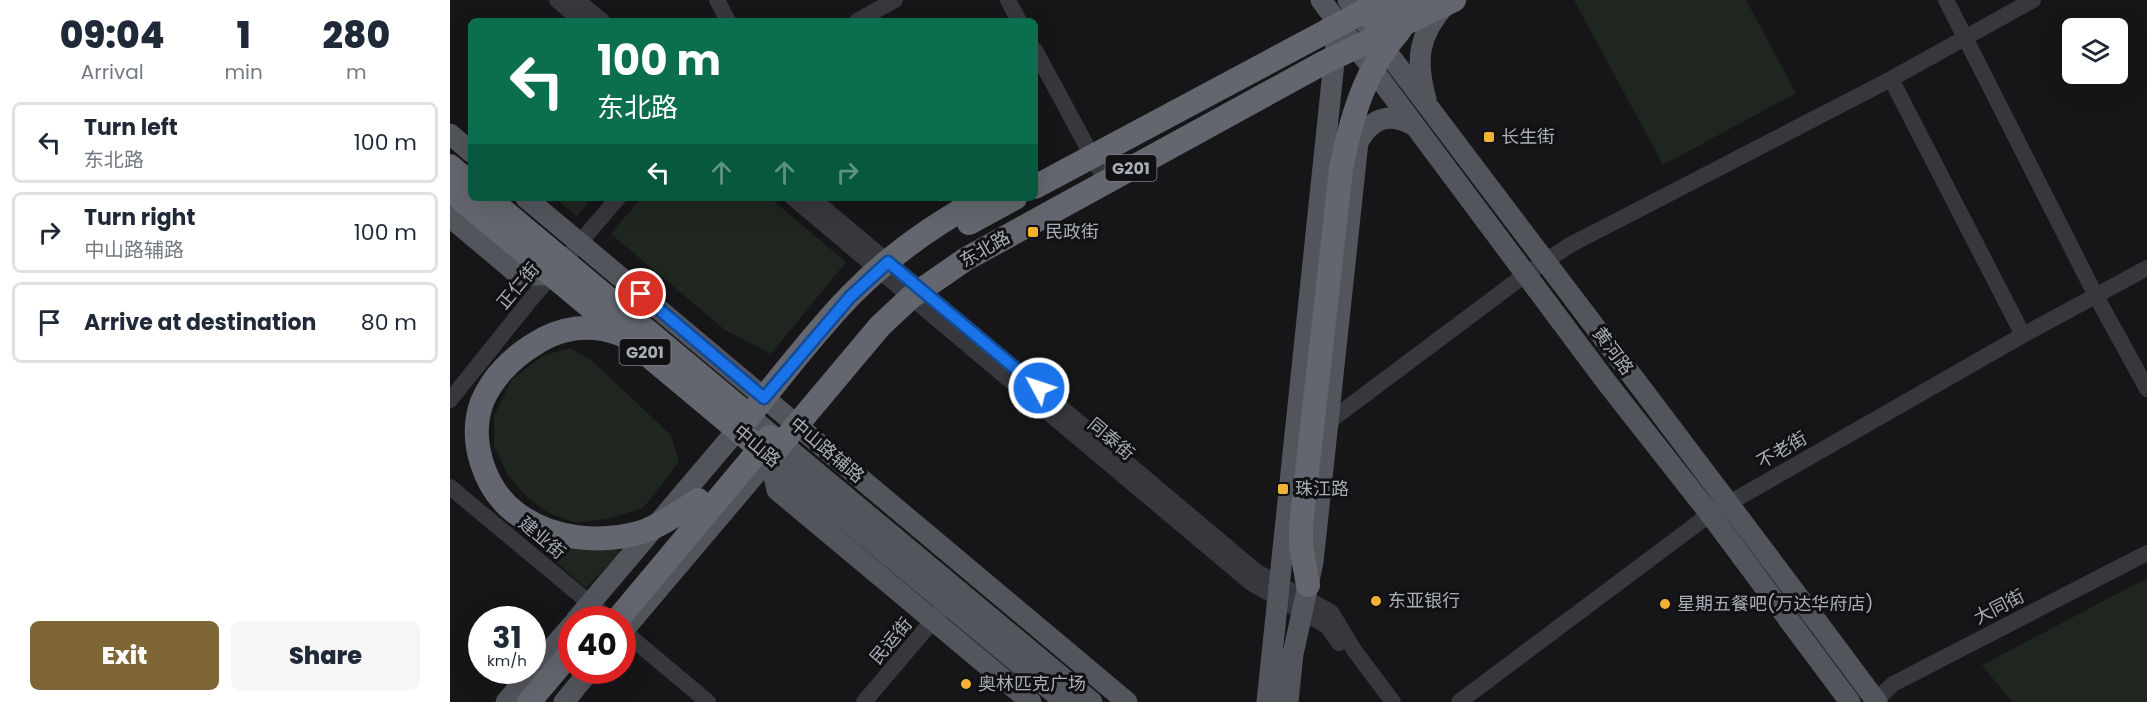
<!DOCTYPE html>
<meta charset="utf-8">
<style>
:root{--surface:#fff;--page:#f6f6f7;--text:#1f2937;--muted:#747a83;--line:#e0e1e3;--accent:#7e6636}
body{margin:0;font-family:Poppins,"Noto Sans SC",sans-serif;background:var(--page);color:var(--text);height:100vh;display:flex;flex-direction:column;font-size:22px;white-space:nowrap}
*{box-sizing:border-box;margin:0}
p{font-size:20px;color:var(--muted)}
.icon{flex:none;width:33px;height:33px;fill:none;stroke:currentColor;stroke-width:2;stroke-linecap:round;stroke-linejoin:round}
.map{position:relative;flex:1;overflow:hidden}
.panel{display:flex;flex-direction:column;background:var(--surface);width:450px}
.panel>*{flex:none}
.guide{position:absolute;left:18px;top:18px;width:570px;height:183px;border-radius:9px;box-shadow:0 6px 24px #0002;background:#0b6e4f;color:#fff;overflow:hidden}
.controls{position:absolute;left:1612px;top:18px;display:grid;gap:12px}
.controls a{display:grid;place-items:center;width:66px;height:66px;border-radius:9px;background:var(--surface);box-shadow:0 6px 24px #0002;font-size:30px}
.speed{position:absolute;left:18px;top:606px;display:flex;gap:12px;font-size:30px;font-weight:700;text-align:center}
.speed>*{display:grid;place-content:center;width:78px;height:78px;border-radius:50%;background:var(--surface);box-shadow:0 6px 24px #0002;line-height:1}
.speed small{font-size:15px;font-weight:400}
.speed .limit{border:9px solid #d22;background:#fff;color:#111}
.pin{position:absolute;display:grid;place-items:center;width:51px;height:51px;color:#fff;margin:-26px;border:3px solid #fff;border-radius:50%;box-shadow:0 2px 6px #0007}
.me{position:absolute;width:66px;margin:-33px;rotate:310deg;stroke-linejoin:round;filter:drop-shadow(0 0 4px #0008)}
.turn{display:flex;align-items:center;gap:21px;height:126px;padding:0 30px;font-size:27px}
.turn .icon{width:78px;height:78px;stroke-width:2.5}
.turn b{display:block;font-size:42px;line-height:51px}
.lanes{display:flex;align-items:center;height:57px;padding:0 30px;background:#0003;justify-content:center;gap:30px;direction:ltr}
.lanes .off{opacity:.35}
.eta{display:flex;justify-content:space-evenly;align-items:center;height:102px;text-align:center}
.eta b{font-size:36px;font-weight:800;line-height:42px}
.action{display:flex;gap:12px;margin-top:auto;padding:12px 30px}
.action a{flex:1;height:69px;border-radius:9px;background:var(--accent);color:#fff;font-size:24px;font-weight:800;line-height:69px;text-align:center}
.action a+a{background:var(--page);color:var(--text)}
ul{padding:0;list-style:none}
li{display:flex;align-items:center;gap:18px;height:81px;margin:0 12px 9px;padding:0 18px;border:3px solid var(--line);border-radius:9px}
li div{flex:1}
li b{display:block;font-size:22px}
li em{font-style:normal}
main{display:flex;flex:1;min-height:0}
.map>svg:first-child{display:block}
</style>
<main>
<section class="panel">
<div class="eta">
<div><b>09:04</b><p>Arrival</p></div>
<div><b>1</b><p>min</p></div>
<div><b>280</b><p>m</p></div>
</div>
<ul>
<li><svg class="icon" aria-label="left" viewBox="0 0 24 24"><path d="M17 20v-9H6M10 6l-5 5 5 5"/></svg><div><b>Turn left</b><p>东北路</p></div><em>100 m</em></li>
<li><svg class="icon" aria-label="right" viewBox="0 0 24 24"><path d="M7 20v-9h11M14 6l5 5-5 5"/></svg><div><b>Turn right</b><p>中山路辅路</p></div><em>100 m</em></li>
<li><svg class="icon" aria-label="arrive" viewBox="0 0 24 24"><path d="M6 21V4h12l-3 4 3 4H6"/></svg><div><b>Arrive at destination</b></div><em>80 m</em></li>
</ul>
<div class="action"><a>Exit</a><a>Share</a></div>
</section>
<div class="map">
<svg width="1697" height="702" viewBox="0 0 1697 702">
<rect width="100%" height="100%" fill="#161618"/>
<path fill="#1e261f" d="M1124 0H1296L1346 93 1213 165Z
M105 198H142L127 217Z
M191 198H320L396 262 321 354 275 330 161 234Z
M120 348 141 360 221 435 229 462 193 508 162 518 126 523 101 514 79 499 59 477 44 446V416L62 379 93 356Z
M76 536 110 547 165 548 171 552 136 588Z
M1697 578V702H1562L1532 665Z"/>
<g fill="none" stroke-linecap="round" stroke-linejoin="round">
<path stroke="#37383d" stroke-width="16" d="M107 0 132 21
M127 0 152 21
M267 0 278 21
M558 0 569 21
M1496 0 1646 296 1697 389
M407 21 445 0
M585 50 656 182
M1441 79 1573 335
M343 198 801 583 877 626 889 643
M362 198 807 572 881 612 904 650 943 702
M0 400 82 298 168 198
M877 423 1076 274 1120 245 1441 79 1583 0
M0 487 160 620
M172 630 258 702
M414 702 491 611
M1009 702 1260 514 1573 335 1697 268
M1424 702 1443 684 1697 553"/>
<path stroke="#53555c" stroke-width="21" d="M871 0 1157 383 1260 514 1400 702
M898 0C1074 235 1253 467 1427 702
M976 99C965 60 968 35 996 4
M0 134 21 152
M76 198 677 702
M0 217 69 275H102
M320 457 615 702
M320 457 327 490 581 702
M126 620 299 416 642 702
M172 632 320 457
M56 702 122 625
M114 702 140 670
M817 702 886 43
M838 702 843 654 863 562 908 142C922 117 941 111 966 127"/>
<path stroke="#63666e" stroke-width="24" d="M924 21 964 0
M0 166 21 184
M585 187 935 0
M0 190 320 457 430 326 461 297 516 259 873 63 1004 0
M38 198 299 416C332 376 364 333 400 296 438 257 484 224 533 198
M519 223 565 198
M170 334C140 323 110 327 83 345 62 358 42 378 32 402 18 440 34 489 66 513 101 540 151 544 192 532 212 525 231 511 248 500
M858 585 851 546V526L891 169C901 118 915 69 950 30
M167 620 320 437
M79 702 122 651"/>
</g>
<g fill="none" stroke-linecap="round" stroke-linejoin="round">
<g stroke="#114b97" stroke-width="15">
<path id="route" d="M191 294 314 398 400 297 438 262 589 388"/>
</g>
<use href="#route" stroke="#1a73e8" stroke-width="10"/>
</g>
<g fill="#f2b134" stroke="#111113" stroke-width="2">
<rect x="1033" y="131" width="12" height="12" rx="3"/>
<rect x="577" y="226" width="12" height="12" rx="3"/>
<rect x="827" y="483" width="12" height="12" rx="3"/>
<circle cx="926" cy="601" r="6"/>
<circle cx="1215" cy="604" r="6"/>
<circle cx="516" cy="684" r="6"/>
</g>
<g text-anchor="middle" stroke-width="6" stroke-linejoin="round" paint-order="stroke">
<g fill="#111113" stroke="#7b7e86" stroke-width="1.5">
<rect x="655.5" y="155" width="51" height="26" rx="4.5"/>
<rect x="169.5" y="339" width="51" height="26" rx="4.5"/>
</g>
<g font-size="16" font-weight="bold" fill="#a8adb8">
<text x="681" y="174">G201</text>
<text x="195" y="358">G201</text>
</g>
<g font-size="18" fill="#a8adb8" stroke="#111113" text-anchor="start">
<text x="1051" y="143">长生街</text>
<text x="595" y="238">民政街</text>
<text x="845" y="495">珠江路</text>
<text x="938" y="607">东亚银行</text>
<text x="1227" y="610">星期五餐吧(万达华府店)</text>
<text x="528" y="690">奥林匹克广场</text>
</g>
<g font-size="18" fill="#a8adb8" stroke="#111113">
<text transform="translate(535 249) rotate(-30)" y="6">东北路</text>
<text transform="translate(68 286) rotate(-50)" y="6">正仁街</text>
<text transform="translate(1163 351) rotate(53)" y="6">黄河路</text>
<text transform="translate(661 439) rotate(40)" y="6">同泰街</text>
<text transform="translate(307 446) rotate(40)" y="6">中山路</text>
<text transform="translate(377 450) rotate(40)" y="6">中山路辅路</text>
<text transform="translate(1332 450) rotate(-30)" y="6">不老街</text>
<text transform="translate(92 538) rotate(40)" y="6">建业街</text>
<text transform="translate(1549 607) rotate(-27)" y="6">大同街</text>
<text transform="translate(441 641) rotate(-50)" y="6">民运街</text>
</g>
</g>
</svg>
<div class="controls">
<a><svg class="icon" aria-label="layers" viewBox="0 0 24 24"><path d="M12 4l9 5-9 5-9-5zM3 14l9 5 9-5"/></svg></a>
</div>
<div class="speed"><div>31<small>km/h</small></div><div class="limit">40</div></div>
<div class="pin" style="left:191px;top:294px;background:#d93025"><svg class="icon" aria-label="arrive" viewBox="0 0 24 24"><path d="M6 21V4h12l-3 4 3 4H6"/></svg></div>
<svg class="me" style="left:589px;top:388px" viewBox="-20 -20 40 40"><circle r="17" fill="#1a73e8" stroke="#fff" stroke-width="3"/><path d="M0-11L8 9 0 5-8 9z" fill="#fff"/></svg>
<div class="guide">
<div class="turn"><svg class="icon" aria-label="left" viewBox="0 0 24 24"><path d="M17 20v-9H6M10 6l-5 5 5 5"/></svg><div><b>100 m</b>东北路</div></div>
<div class="lanes"><svg class="icon" aria-label="left" viewBox="0 0 24 24"><path d="M17 20v-9H6M10 6l-5 5 5 5"/></svg><svg class="icon off" aria-label="ahead" viewBox="0 0 24 24"><path d="M12 20V5M6 11l6-6 6 6"/></svg><svg class="icon off" aria-label="ahead" viewBox="0 0 24 24"><path d="M12 20V5M6 11l6-6 6 6"/></svg><svg class="icon off" aria-label="right" viewBox="0 0 24 24"><path d="M7 20v-9h11M14 6l5 5-5 5"/></svg></div>
</div>
</div>
</main>
